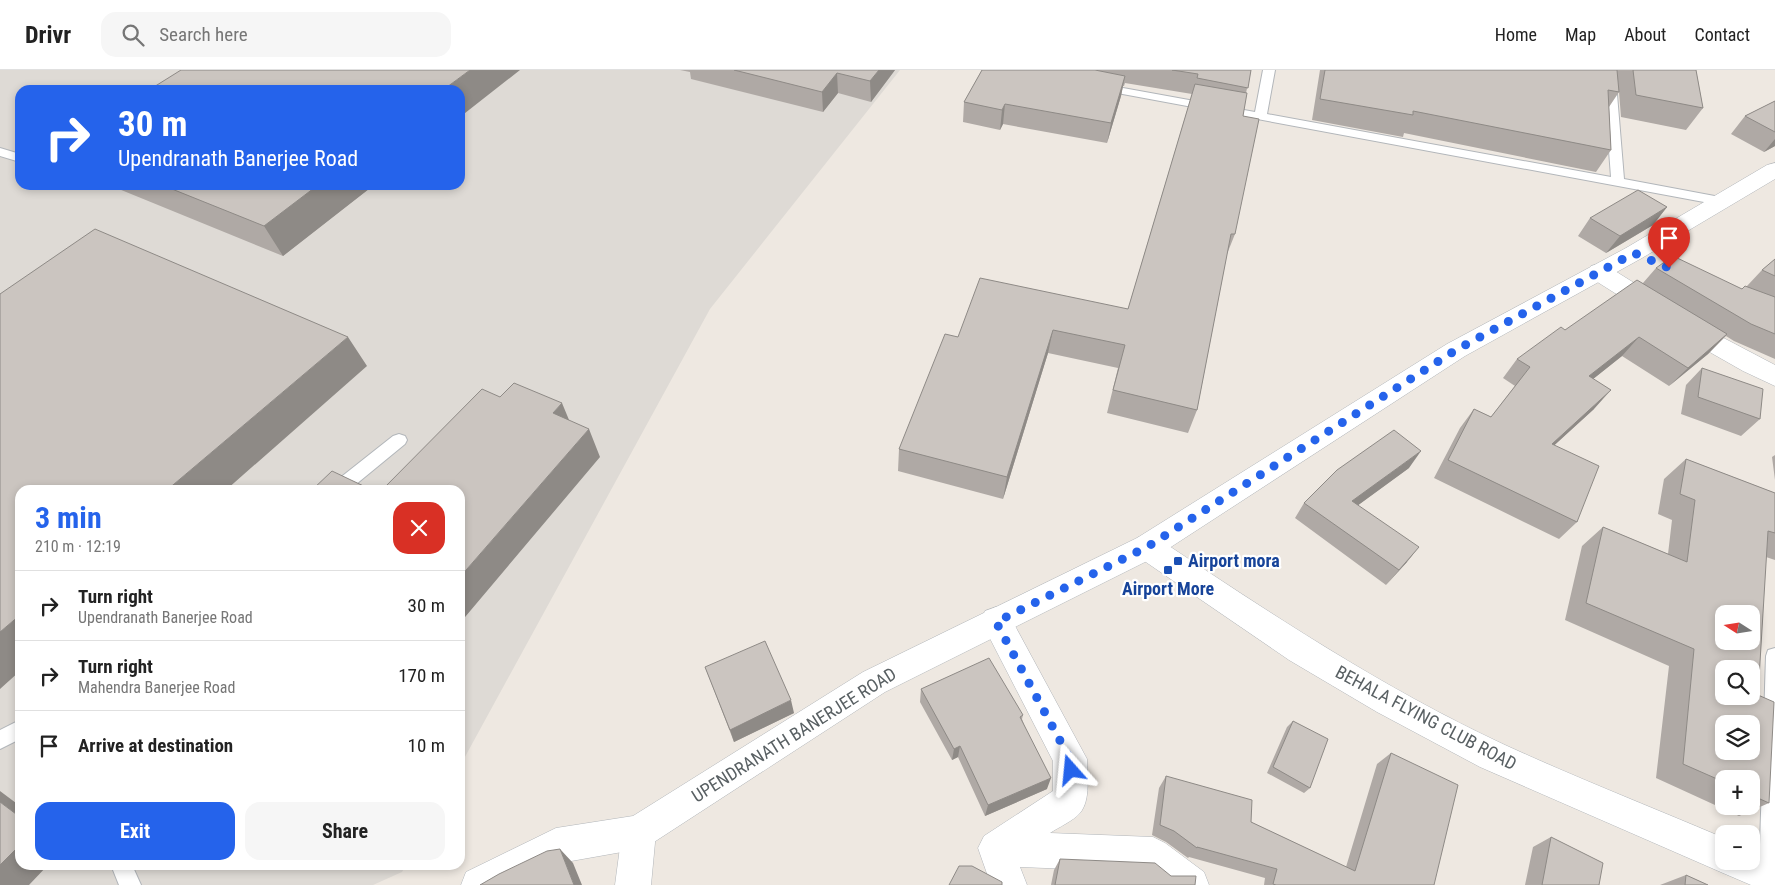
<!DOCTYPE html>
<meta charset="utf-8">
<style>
:root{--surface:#fff;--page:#f6f6f6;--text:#222;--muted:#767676;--line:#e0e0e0;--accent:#2563eb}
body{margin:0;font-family:"Roboto Condensed",sans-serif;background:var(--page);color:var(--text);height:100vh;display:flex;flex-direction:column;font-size:19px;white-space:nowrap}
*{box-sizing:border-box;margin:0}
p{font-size:16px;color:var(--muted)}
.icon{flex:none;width:28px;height:28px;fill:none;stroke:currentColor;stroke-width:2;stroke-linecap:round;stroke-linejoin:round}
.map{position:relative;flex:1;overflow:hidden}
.sheet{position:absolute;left:15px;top:415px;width:450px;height:385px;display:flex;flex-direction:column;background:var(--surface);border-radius:15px;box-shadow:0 2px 8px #0003}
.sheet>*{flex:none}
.hud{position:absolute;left:15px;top:15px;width:450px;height:105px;border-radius:15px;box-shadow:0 2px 8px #0003;background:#2563eb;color:#fff;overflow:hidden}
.needle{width:32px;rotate:282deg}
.buttons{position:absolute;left:1715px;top:535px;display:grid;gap:10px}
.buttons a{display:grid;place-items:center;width:45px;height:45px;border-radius:10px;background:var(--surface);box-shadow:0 2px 8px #0003;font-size:25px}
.pin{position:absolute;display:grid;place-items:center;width:42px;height:42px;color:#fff;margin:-51px -21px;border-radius:50% 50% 50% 0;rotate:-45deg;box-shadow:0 0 5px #0007}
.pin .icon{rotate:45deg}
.me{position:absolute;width:55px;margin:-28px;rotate:342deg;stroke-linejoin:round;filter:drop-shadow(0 0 4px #0008)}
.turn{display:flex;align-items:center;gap:18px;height:105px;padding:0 20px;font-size:22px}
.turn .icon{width:65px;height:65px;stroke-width:2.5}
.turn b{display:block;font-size:35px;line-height:42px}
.round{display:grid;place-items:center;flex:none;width:52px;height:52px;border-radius:15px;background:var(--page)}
.summary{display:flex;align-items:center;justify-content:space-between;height:85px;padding:0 20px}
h1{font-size:30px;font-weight:700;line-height:38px;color:var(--accent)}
.cta{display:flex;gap:10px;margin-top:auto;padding:10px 20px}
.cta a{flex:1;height:58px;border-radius:15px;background:var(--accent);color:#fff;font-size:20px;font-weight:700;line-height:58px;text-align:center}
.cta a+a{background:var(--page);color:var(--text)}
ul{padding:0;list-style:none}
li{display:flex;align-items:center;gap:15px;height:70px;padding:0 20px;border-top:1px solid var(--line)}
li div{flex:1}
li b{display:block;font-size:19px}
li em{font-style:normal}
header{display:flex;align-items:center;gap:30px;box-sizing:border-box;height:70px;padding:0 25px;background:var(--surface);border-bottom:1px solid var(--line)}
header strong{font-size:24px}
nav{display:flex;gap:28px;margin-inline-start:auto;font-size:18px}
.search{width:350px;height:45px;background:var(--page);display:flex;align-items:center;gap:12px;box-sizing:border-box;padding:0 18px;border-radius:15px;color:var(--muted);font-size:19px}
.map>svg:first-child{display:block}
</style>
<header>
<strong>Drivr</strong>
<div class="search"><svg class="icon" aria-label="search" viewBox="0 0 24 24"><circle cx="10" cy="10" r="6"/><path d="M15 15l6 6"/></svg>Search here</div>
<nav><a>Home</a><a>Map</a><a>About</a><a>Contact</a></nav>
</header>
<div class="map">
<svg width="1775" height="815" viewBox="0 0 1775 815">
<rect width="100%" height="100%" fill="#eee8e1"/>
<path fill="#dedad5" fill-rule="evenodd" d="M0 0H900L710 239 460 696V420H20V795H406L402 802 373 815H0ZM20 20H460V115H20Z"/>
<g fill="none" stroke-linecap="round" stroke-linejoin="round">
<g stroke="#b2b6ba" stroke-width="2">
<path id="service" d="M1263 0H1275L1267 44 1611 107 1603 0H1615L1624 109 1720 127 1726 131 1720 135 1101 20 1095 17 1101 14 1255 42Z
M0 78 20 84V92L0 86Z
M399 364 405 366 407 370 405 374 349 420H329L331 415 393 366Z
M1775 578V814L1763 813 1759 806 1766 586 1768 580Z
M20 650V669L0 679V660Z
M111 795H132L141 815H119Z"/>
</g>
<g stroke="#b2b6ba" stroke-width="1">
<path id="minor" d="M1599 194 1607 196 1716 264 1775 295V316L1743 301 1699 276 1591 208 1587 202 1591 196Z
M1147 465 1157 468C1270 543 1382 618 1505 675 1577 708 1651 737 1724 768V791H1751V780L1775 789V815H1751L1723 803 1480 697 1377 642 1289 590 1137 486 1133 477 1137 468Z
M996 537 1007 541 1087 689C1087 704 1091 730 1080 743 1073 751 1059 757 1050 763L1153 767 1165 773 1204 802 1209 815H1161L1147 802 1020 797 1027 815H991L978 778 984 766 1053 721V691L981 551 985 541Z
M639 745 651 750 656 762 651 815H615L622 762 627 750Z"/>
</g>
<g stroke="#b2b6ba" stroke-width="1">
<path id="tertiary" d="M1775 93V109L1642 188 1465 286 1157 486 885 622 651 774 639 779 560 793 516 815H461L466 802 556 758 633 746 863 602 1137 468 1447 274 1626 178 1767 95Z"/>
</g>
<use href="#service" fill="#fff" fill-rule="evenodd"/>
<use href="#minor" fill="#fff" fill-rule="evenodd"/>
<use href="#tertiary" fill="#fff" fill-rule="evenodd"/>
</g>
<path fill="#afa9a5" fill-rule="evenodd" d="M680 0H895L871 32 838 23 823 42 691 9 690 2Z
M982 0H1251L1246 23 1243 46 1235 164 1227 184 1197 340 1188 363 1107 343 1118 298 1048 283 1003 429 898 401 899 379 958 267 1128 239 1192 24 1125 13 1124 16H1123L1121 26 1107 73 1003 54 1000 60 963 52 964 32Z
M1320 0H1696L1703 38 1686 60 1621 47 1619 22 1609 37 1611 80 1596 102 1404 63 1403 67 1312 50Z
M1775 31V76L1764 82 1731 64 1745 46Z
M109 115H374L283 186Z
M1667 137 1653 155 1606 183 1578 166 1590 148Z
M1775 189V289L1734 271 1726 266 1708 284 1669 316 1622 286 1593 309 1594 339 1554 375 1577 452 1559 469 1434 408 1460 358 1474 339 1491 347 1515 316 1503 308 1517 289 1643 213 1656 198 1742 219 1747 216 1762 200Z
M1702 298 1760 349 1741 366 1681 344 1686 315Z
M1775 385V410L1772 387Z
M1686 389 1775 423V490L1766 487 1758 625 1769 733 1739 746 1656 708 1669 596 1565 550 1582 476 1603 457 1668 484 1672 450 1658 444 1664 409ZM1724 709H1751V736H1724Z
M1409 398 1358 435 1407 492 1386 515 1295 448 1304 433Z
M705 597 794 643 734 672Z
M921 619 1023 645 1022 649 1047 719 985 746 958 687 952 690 920 632Z
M1293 651 1310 718 1304 723 1267 703 1287 657Z
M1391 683 1434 815H1264L1265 808 1189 787 1188 788 1166 772 1152 765 1159 718 1166 706 1251 752 1346 797 1377 694Z
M1551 767 1599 815H1525L1533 777Z
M1060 789 1171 806 1195 815H1051L1054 800Z
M1686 805 1708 815H1660Z"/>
<path fill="#8e8a86" d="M470 0H520L460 47V20H443Z
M879 0H895L871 32 870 11Z
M837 3 838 23 823 42 822 22Z
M1125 6 1121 26 1107 73 1111 53Z
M1005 34 1003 54 1000 60 1002 40Z
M1775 69V76L1764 82Z
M318 115H374L283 186 264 156Z
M1667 137 1653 155 1606 183 1620 166Z
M1053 260 1048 283 1003 429 1007 407Z
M1727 264 1708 284 1669 316 1688 298Z
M348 267 367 296 226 420H167Z
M1639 267 1622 286 1573 325 1589 306Z
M1611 320 1594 339 1535 393 1552 374Z
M562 333 574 362 553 343Z
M589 359 600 387 460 553V507Z
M1421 381 1409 398 1342 447 1352 431Z
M1419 477 1407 492 1386 515 1399 500Z
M20 545V601L0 619V562Z
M791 630 794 643 734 672 730 660Z
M960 676 958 687 952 690 954 679Z
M1051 708 1047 719 985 746 988 735Z
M0 721 20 736V747L0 732Z
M20 775V795H48L29 815H0V795Z
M560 779 573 793 582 815H574Z"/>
<path fill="#cbc5c0" stroke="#8e8a86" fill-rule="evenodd" d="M181 0H470L443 20H149Z
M734 0H879L870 11 837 3 822 22Z
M982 0H1095L1125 6 1111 53 1005 34 1002 40 964 32Z
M1172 0H1251L1248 18 1197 8 1198 4Z
M1325 0H1617L1619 22 1608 20 1611 80 1413 41V45L1320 29Z
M1633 0H1696L1703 38 1636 25Z
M1195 14 1247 23 1243 46 1259 49 1235 164H1231L1197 340 1113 320 1125 275 1053 260 1007 407 899 379 945 264 958 267 980 208 1128 239Z
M1775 31V62L1745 46Z
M162 115H318L264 156Z
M1638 120 1667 137 1620 166 1590 148Z
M95 159 348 267 167 420H20V545L0 562V224Z
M1673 186 1742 219 1745 216 1775 227V264L1751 254 1656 198Z
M1775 189V206L1762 200Z
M1637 210 1727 264 1688 298 1639 267 1589 306 1611 320 1552 374 1599 396 1577 452 1448 390 1474 339 1491 347 1530 297 1517 289 1561 257 1565 260Z
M1702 298 1763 319 1760 349 1698 327Z
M514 313 562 333 553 343 589 359 460 507V420H382L482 319 500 327Z
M1394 360 1421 381 1352 431 1419 477 1399 500 1304 433 1337 400Z
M1686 389 1775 423V463L1768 461 1758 625 1774 632 1769 733 1751 725V709H1724V712L1683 694 1694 579 1586 533 1603 457 1687 492 1695 430 1680 424ZM1724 544H1751V571H1724ZM1724 599H1751V626H1724ZM1724 654H1751V681H1724Z
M332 401 372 420H312Z
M765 571 791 630 730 660 705 597Z
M989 588 1023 645 1020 647 1051 708 988 735 960 676 954 679 921 619Z
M1293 651 1328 669 1310 718 1273 697Z
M1391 683 1458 715 1434 815H1276L1273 814 1277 799 1197 777V778L1174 761 1160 755 1166 706 1252 730 1251 752 1355 801Z
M0 732 20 747V775L0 795Z
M1551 767 1603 793 1599 815H1542Z
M560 779 574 815H480L499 804 547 781Z
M1060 789 1155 793 1171 806H1196L1195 815H1055Z
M959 796H972L1002 812V815H949Z
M1686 805 1708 815H1685Z"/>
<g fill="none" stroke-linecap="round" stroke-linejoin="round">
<path stroke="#2563eb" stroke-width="9" stroke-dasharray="0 16.2" d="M1071 700 1070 689 996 552 1147 477 1456 280 1634 183 1669 198"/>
</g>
<g fill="#1a4fb4" stroke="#fff" stroke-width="2">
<rect x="1173" y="486" width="10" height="10" rx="2.5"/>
<rect x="1163" y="495" width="10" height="10" rx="2.5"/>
</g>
<g text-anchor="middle" stroke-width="4.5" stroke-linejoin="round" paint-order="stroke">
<g font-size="18" font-weight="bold" fill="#164399" stroke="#fff" text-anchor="start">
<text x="1188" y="497">Airport mora</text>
<text x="1168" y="525" text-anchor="middle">Airport More</text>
</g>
<g font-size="18" fill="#596063" stroke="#fff">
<text transform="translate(1426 648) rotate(28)" y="6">BEHALA FLYING CLUB ROAD</text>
<text transform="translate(794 665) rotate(-32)" y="6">UPENDRANATH BANERJEE ROAD</text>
</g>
</g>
</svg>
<div class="buttons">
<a><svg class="needle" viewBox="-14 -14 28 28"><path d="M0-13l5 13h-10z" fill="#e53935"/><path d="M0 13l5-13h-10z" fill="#767676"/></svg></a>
<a><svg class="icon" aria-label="search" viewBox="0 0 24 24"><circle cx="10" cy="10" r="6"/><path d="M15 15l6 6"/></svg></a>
<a><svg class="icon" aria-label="layers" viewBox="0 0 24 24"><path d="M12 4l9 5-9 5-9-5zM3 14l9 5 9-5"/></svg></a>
<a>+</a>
<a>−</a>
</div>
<div class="pin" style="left:1669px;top:198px;background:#d93025"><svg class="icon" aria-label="arrive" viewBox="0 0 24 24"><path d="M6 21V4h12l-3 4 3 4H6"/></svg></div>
<svg class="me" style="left:1071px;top:700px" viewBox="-20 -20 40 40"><path d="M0-17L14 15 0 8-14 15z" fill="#2563eb" stroke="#fff" stroke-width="4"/></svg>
<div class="hud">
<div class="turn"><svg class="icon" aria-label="right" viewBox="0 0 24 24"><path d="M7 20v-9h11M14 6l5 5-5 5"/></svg><div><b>30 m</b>Upendranath Banerjee Road</div></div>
</div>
<section class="sheet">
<div class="summary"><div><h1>3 min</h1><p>210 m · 12:19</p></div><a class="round" style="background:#d93025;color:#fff"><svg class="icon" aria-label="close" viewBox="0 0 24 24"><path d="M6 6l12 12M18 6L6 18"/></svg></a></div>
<ul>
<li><svg class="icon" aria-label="right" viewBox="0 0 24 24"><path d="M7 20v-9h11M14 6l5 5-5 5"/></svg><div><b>Turn right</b><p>Upendranath Banerjee Road</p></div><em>30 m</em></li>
<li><svg class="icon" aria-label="right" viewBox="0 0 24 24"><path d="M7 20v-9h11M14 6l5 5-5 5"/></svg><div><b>Turn right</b><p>Mahendra Banerjee Road</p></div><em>170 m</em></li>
<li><svg class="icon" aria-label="arrive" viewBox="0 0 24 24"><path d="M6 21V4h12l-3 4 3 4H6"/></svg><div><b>Arrive at destination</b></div><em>10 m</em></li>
</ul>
<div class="cta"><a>Exit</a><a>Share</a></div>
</section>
</div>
